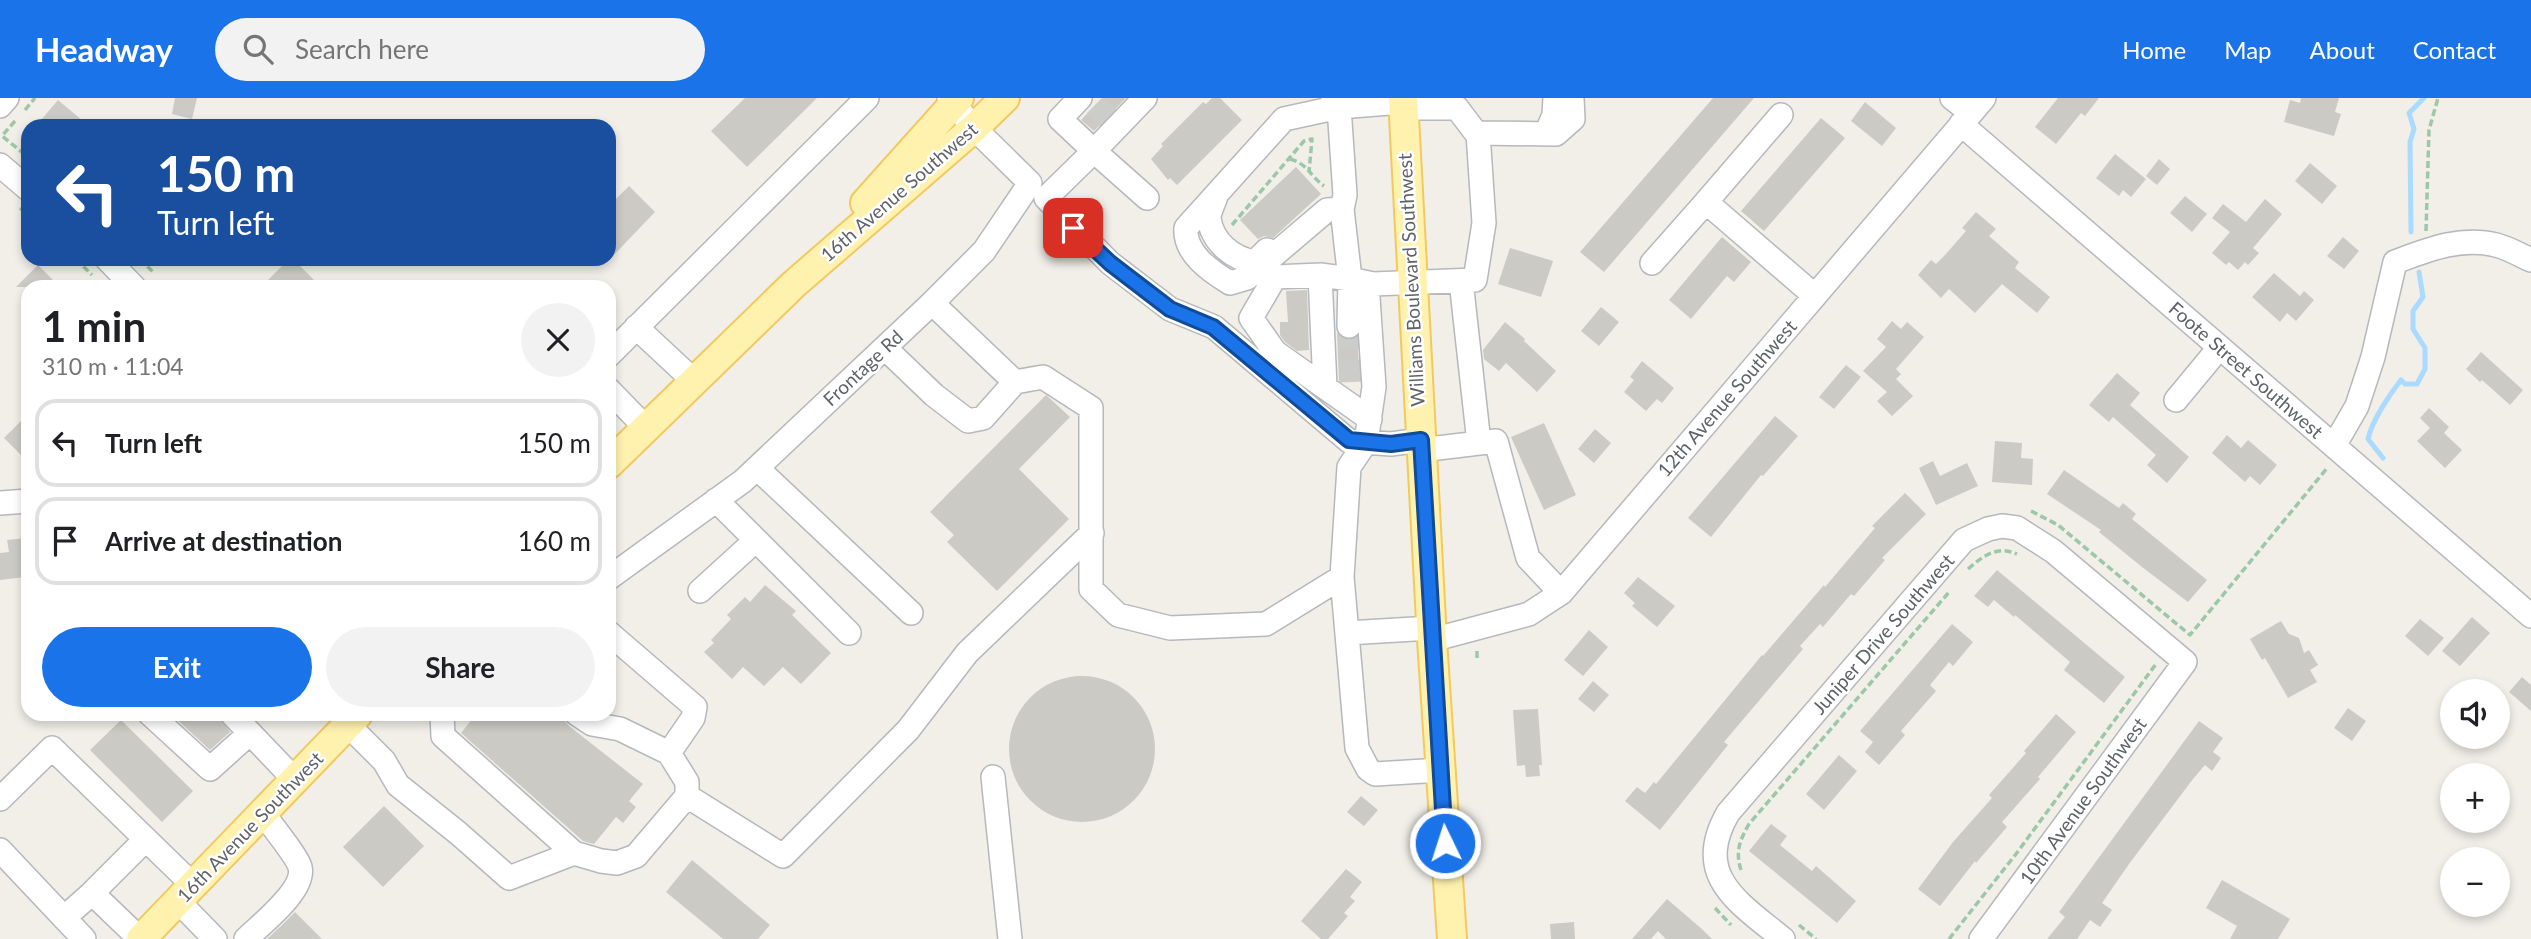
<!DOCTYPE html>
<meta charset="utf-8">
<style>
:root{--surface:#fff;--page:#f2f2f2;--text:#202124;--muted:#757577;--line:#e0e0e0;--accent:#1a73e8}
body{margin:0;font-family:Lato,sans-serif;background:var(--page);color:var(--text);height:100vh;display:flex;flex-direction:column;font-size:26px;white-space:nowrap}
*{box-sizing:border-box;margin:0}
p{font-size:23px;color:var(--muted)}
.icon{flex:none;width:38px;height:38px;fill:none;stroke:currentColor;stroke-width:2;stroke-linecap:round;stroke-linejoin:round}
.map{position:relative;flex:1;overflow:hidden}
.details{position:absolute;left:21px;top:182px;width:595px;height:441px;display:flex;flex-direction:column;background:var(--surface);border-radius:21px;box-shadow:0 4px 10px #0003}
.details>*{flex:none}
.banner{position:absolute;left:21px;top:21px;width:595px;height:147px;border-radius:21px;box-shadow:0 4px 10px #0003;background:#1a4fa0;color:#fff;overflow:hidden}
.fabs{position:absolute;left:2440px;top:581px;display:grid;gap:14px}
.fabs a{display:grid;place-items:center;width:70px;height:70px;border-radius:50%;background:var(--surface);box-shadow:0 4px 10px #0003;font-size:35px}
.pin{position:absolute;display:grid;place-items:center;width:60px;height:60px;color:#fff;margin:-30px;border-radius:14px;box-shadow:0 4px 10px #0006}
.me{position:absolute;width:77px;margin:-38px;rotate:356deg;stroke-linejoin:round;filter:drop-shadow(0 0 5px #0008)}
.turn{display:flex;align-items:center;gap:24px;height:147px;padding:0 21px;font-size:32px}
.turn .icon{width:91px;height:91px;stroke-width:2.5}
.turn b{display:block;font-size:49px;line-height:60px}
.round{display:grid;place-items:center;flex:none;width:74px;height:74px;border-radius:37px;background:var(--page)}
.overview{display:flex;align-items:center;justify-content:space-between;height:119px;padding:0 21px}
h1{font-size:42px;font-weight:700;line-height:52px}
.action{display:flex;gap:14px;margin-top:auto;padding:14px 21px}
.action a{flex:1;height:80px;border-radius:42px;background:var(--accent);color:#fff;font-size:28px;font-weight:700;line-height:80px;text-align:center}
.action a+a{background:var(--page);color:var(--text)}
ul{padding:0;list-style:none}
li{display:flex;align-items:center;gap:21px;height:88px;margin:0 14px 10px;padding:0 7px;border:4px solid var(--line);border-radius:21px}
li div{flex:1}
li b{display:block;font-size:26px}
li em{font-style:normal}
header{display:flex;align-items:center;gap:42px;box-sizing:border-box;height:98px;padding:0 35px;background:var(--accent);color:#fff}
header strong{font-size:33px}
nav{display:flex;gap:38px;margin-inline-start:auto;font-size:24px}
.search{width:490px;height:63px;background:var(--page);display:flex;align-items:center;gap:18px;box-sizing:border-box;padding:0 24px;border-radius:38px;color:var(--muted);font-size:26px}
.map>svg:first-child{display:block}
</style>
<header>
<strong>Headway</strong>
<div class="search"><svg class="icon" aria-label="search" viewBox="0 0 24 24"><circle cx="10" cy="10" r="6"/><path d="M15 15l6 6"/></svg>Search here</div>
<nav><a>Home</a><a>Map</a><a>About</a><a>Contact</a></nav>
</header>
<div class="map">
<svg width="2531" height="841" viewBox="0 0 2531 841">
<rect width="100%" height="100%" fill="#f1efe8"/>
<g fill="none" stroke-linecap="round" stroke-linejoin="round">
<path stroke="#aadaff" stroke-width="5" d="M2411 134 2410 44 2414 31 2409 15 2424 0
M2383 360 2368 341C2372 323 2389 297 2401 282L2405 286H2417L2425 271V250L2413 231V213L2423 199 2419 174"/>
</g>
<path fill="#cccac5" d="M175 0H197L192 21 172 16Z
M745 0H817L747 69 711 33Z
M1102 0H1126L1094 33 1081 22Z
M1212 0H1220L1242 22 1177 87 1170 80 1168 82 1151 61 1163 48 1161 46 1203 4 1206 6Z
M1713 0H1754L1604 174 1580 154Z
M2058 0H2099L2085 18 2081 15 2056 46 2035 29Z
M2301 0H2339L2335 14 2341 16 2334 38 2284 24 2290 2 2300 5Z
M58 2 89 28H36Z
M1865 4 1896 30 1882 48 1851 23Z
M1821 20 1845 40 1764 133 1741 113Z
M2115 56 2146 81 2131 99 2123 92 2119 98 2096 80Z
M2159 61 2170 71 2157 87 2146 78Z
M2310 65 2337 88 2322 106 2295 83Z
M1296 69 1321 96 1273 140 1264 138 1258 141 1240 122Z
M629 88 655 114 609 162V108Z
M2185 98 2207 116 2192 134 2170 115Z
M2265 101 2282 116 2253 150 2259 155 2248 167 2245 164 2238 172 2229 164 2226 167 2212 155 2230 134 2212 120 2223 106 2246 124Z
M1976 114 1996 131 1989 138 2019 164 2015 170 2050 199 2037 215 2002 186 1975 215 1949 191 1941 200 1918 177 1931 162 1936 166 1945 157 1966 133 1962 130Z
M1722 139 1751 164 1734 184 1727 178 1691 221 1669 202Z
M2343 139 2359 153 2344 171 2327 158Z
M1510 150 1553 163 1541 199 1498 186Z
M289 161H293L321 189H261Z
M38 167 60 189H16Z
M2274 175 2300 198 2304 193 2314 202 2296 223 2287 215 2280 224 2252 199Z
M1307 192 1309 252 1297 253 1285 244 1280 237V224H1288L1286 193Z
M1601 209 1619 224 1599 248 1581 233Z
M1892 223 1901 231 1907 224 1924 239 1896 271 1901 276 1896 281 1913 298 1892 318 1877 303 1887 294 1863 273 1886 249 1877 241Z
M1505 224 1525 241 1524 243 1556 273 1537 294 1506 265 1499 273 1484 261 1483 252Z
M1337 234 1341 240 1348 242 1357 240 1360 283 1343 284 1339 282Z
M2481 254 2523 292 2510 307 2482 282 2480 284 2466 271Z
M1642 263 1674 290 1662 305 1657 301 1646 313 1624 294 1634 282 1630 279Z
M1846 267 1861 279 1834 311 1819 299Z
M2117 275 2140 295 2130 307 2189 359 2167 385 2147 367 2156 357 2113 319 2109 324 2089 307Z
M1046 297 1070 319 1019 371 1069 421 997 493 947 444 954 437 930 414Z
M2429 310 2449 329 2444 335 2462 352 2445 370 2417 343 2430 330 2420 320Z
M28 316V364L4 340Z
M1775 318 1798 338 1763 378 1761 377 1711 439 1688 420Z
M1544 325 1576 397 1544 412 1511 339Z
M1595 331 1611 345 1594 365 1578 351Z
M2227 337 2241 350 2248 342 2277 367 2260 387 2250 378 2245 384 2212 355Z
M1995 343 2022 345 2021 360 2033 361 2032 387 1992 384Z
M1933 363 1940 378 1967 365 1978 388 1936 407 1919 370Z
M2064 372 2119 410 2123 405 2136 416 2132 421 2207 482 2188 504 2142 469 2099 434 2101 432 2047 396Z
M1905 395 1926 416 1882 460 1885 462 1854 498 1851 496 1823 529 1820 526 1800 548 1803 551 1724 644 1728 647 1660 732 1625 703 1637 689 1645 695 1654 684 1656 686 1762 557 1763 558 1824 487 1825 489 1875 430 1872 428Z
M26 440 28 461 23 462 25 479 0 482V455L9 454 7 442Z
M1997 472 2125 579 2104 605 2064 572 2070 564 2015 517 2014 519 1994 502 1988 509 1974 498Z
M1638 479 1675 508 1657 529 1632 508 1635 505 1624 495Z
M765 487 796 513 792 517 831 555 801 586 783 569 764 588 743 569 732 581 704 554 714 545 711 542 731 521 727 517 745 499 750 504Z
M2472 519 2490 535 2460 568 2442 553Z
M2420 521 2444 540 2428 558 2405 538Z
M2281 523 2289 536 2299 540 2304 555 2309 552 2318 567 2310 572 2317 584 2288 600 2265 560 2262 562 2250 541Z
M1952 526 1973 544 1953 568 1949 564 1930 587 1936 593 1901 633 1905 637 1879 667 1865 654 1873 644 1860 633Z
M1589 532 1608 549 1583 578 1564 562Z
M1009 651a73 73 0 1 1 146 0a73 73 0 1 1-146 0Z
M2522 579 2531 587V613L2509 594Z
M1593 583 1609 597 1594 614 1578 601Z
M2348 610 2366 623 2352 643 2334 630Z
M1538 611 1542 667H1539L1540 678 1526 679 1525 667 1517 668 1513 612Z
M171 616H217L230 634 210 652Z
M476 616H514L523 623 529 616H559L569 628 643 686 629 703 636 709 623 725 616 719 594 746 583 743 461 635Z
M2056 616 2076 634 2038 679 2040 681 2002 724 2007 729 1976 765 1975 763 1940 808 1918 791 1953 744 1992 700 1989 697 2026 655 2024 653Z
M121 622 193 693 162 724 90 652Z
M2199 623 2223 640 2213 654 2221 660 2212 673 2205 667 2193 681 2129 766 2102 805 2112 812 2100 829 2090 822 2077 841H2047L2065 819 2059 814Z
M1839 657 1857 673 1824 712 1806 696Z
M1361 698 1378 712 1364 728 1347 714Z
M384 708 424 748 383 789 343 749Z
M1771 726 1787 738 1780 747 1812 773 1816 768 1856 803 1837 825 1749 753Z
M692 762 770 827 758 841H723L666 794Z
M1346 771 1362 784 1350 799 1355 803 1344 815 1348 818 1328 841H1321L1301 823Z
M2222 782 2290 821 2278 841H2230L2237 828 2206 810Z
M1667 801 1703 832 1712 841H1666L1658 833 1651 841H1632Z
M295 814 322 841H267L281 828Z
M1574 824 1575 841H1551L1550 826Z"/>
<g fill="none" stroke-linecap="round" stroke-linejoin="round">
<path stroke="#ccccc8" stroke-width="23" stroke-dasharray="23 11" stroke-linecap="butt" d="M1095 7 1109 21
M1349 228 1351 284"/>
<g stroke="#b5b8bc" stroke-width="26">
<path id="minor" d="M1080 0 1060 21 1094 53 1046 100 1110 165 1170 211 1214 229 1349 343 1391 346 1421 342
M1145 0 1094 53 1147 100
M1333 0 1339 9 1345 97 1342 111 1350 181 1373 186 1475 182 1484 125 1478 35
M1952 0 1971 15
M0 8 7 0
M1402 10H1457
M1457 10 1476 35 1556 36 1573 21 1572 0
M1781 17 1706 104 1815 198
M1961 26 2531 518
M1546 36 1554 17 1555 0
M0 67 28 91
M1216 98C1214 105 1209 114 1209 120 1212 144 1233 161 1255 164L1267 152
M1342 111 1327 112 1247 180 1230 185C1210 173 1184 155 1186 130L1284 21 1339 9 1402 4
M107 161 134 189
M1652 165 1706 104
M1320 177 1325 289
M1461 183 1479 345
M1367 185 1374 289 1366 344 1349 369 1342 479 1357 650 1368 671 1375 676 1441 672
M1349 228 1350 181 1320 177 1275 179 1251 220 1275 254 1370 321
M636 229 694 283
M885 250 934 297 968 323 983 320 1015 284 932 205
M609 257 867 0
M1015 284 1043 279 1091 310V491L1118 517 1170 530 1266 526 1342 479
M609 292 646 330
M2176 302 2219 250
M2334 348 2357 308 2373 259 2395 164C2427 152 2461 138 2496 147 2508 150 2520 157 2531 162
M1421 352 1496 343 1528 460 1561 495
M757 370 911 515
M716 402 849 535
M0 405 28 403
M609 480 743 383 932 205 984 153 1030 85 974 30 949 0
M700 493 756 442
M1347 535 1431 530
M1432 542 1529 516 1561 495 1984 0
M150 616 210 671 250 635
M232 616 295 682
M442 616 443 638 574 755 601 763 617 765 636 758 687 698V684L669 655 693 620 695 609 609 535
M577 616 592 626 620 631 669 655
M348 627 384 663 398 687 458 735 509 780 574 755
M993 679 1010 841
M687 698 783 758 908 632 967 555 1092 435
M0 701 52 650 193 787
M0 752 84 841
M92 795 145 742
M178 803 215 841
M64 820 92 795 140 841
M246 841C261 826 306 792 300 769 297 758 271 727 263 715
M1783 841C1738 804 1692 778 1728 715L1964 442 1988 431 2002 428 2017 430 2053 453 2185 564 1981 841"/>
</g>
<g stroke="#f2c960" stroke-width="32">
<path id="major" d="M1403 0 1432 542 1452 841
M865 105 959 0
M609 366 793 187 974 30 1005 0
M141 841 358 616"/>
</g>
<path stroke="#9cc7a9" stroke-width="3.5" stroke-dasharray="7 3.5" stroke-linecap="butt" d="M25 12 35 0
M15 23 2 38 28 59
M1290 61C1308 66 1310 78 1324 88
M20 110 28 116
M1232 127 1304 43 1312 41 1309 74
M2426 133 2429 32 2438 0
M76 161 92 177
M140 161 153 174
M2031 413 2058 427 2190 537 2328 369
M1968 471C1983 458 1997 447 2017 456
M1477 553V561
M1741 772C1735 753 1740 742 1749 726L1950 493
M1715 810 1731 827
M1799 827 1816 841
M1949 841 2016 756 2156 566"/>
<use href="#minor" stroke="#fff" stroke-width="23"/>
<use href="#major" stroke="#fff2af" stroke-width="28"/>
</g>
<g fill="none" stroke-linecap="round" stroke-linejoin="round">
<g stroke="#114b97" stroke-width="18">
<path id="route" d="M1073 130 1110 165 1170 211 1213 229 1349 342 1391 346 1421 342 1445 745"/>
</g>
<use href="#route" stroke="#1a73e8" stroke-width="12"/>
</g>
<g text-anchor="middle" stroke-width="5" stroke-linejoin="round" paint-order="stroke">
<g font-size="19" fill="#5f6368" stroke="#fff">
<text transform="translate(899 94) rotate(-41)" y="7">16th Avenue Southwest</text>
<text transform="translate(1411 182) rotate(-93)" y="7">Williams Boulevard Southwest</text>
<text transform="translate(863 270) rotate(-43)" y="7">Frontage Rd</text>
<text transform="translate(2246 272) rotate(41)" y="7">Foote Street Southwest</text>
<text transform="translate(1727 300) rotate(-49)" y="7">12th Avenue Southwest</text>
<text transform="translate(1883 536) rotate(-49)" y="7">Juniper Drive Southwest</text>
<text transform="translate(2083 703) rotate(-54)" y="7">10th Avenue Southwest</text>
<text transform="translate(250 729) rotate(-46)" y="7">16th Avenue Southwest</text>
</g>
</g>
</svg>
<div class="fabs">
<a><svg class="icon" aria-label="sound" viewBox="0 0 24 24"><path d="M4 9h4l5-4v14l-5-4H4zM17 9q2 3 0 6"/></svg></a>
<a>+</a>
<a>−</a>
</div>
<div class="pin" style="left:1073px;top:130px;background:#d93025"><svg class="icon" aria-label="arrive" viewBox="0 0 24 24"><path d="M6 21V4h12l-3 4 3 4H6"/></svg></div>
<svg class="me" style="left:1445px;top:745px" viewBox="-20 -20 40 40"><circle r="17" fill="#1a73e8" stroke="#fff" stroke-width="3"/><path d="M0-11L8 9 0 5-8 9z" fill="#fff"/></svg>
<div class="banner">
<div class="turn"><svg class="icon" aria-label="left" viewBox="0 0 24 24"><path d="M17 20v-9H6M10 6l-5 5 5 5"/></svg><div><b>150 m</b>Turn left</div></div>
</div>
<section class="details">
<div class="overview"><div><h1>1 min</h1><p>310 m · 11:04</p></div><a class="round"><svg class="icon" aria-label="close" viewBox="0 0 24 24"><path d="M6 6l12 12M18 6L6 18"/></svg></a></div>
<ul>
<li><svg class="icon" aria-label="left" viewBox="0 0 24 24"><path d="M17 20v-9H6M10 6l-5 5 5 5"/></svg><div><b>Turn left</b></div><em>150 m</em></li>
<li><svg class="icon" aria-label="arrive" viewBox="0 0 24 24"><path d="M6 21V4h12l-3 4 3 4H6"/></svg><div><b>Arrive at destination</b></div><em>160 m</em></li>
</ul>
<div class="action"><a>Exit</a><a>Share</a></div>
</section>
</div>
